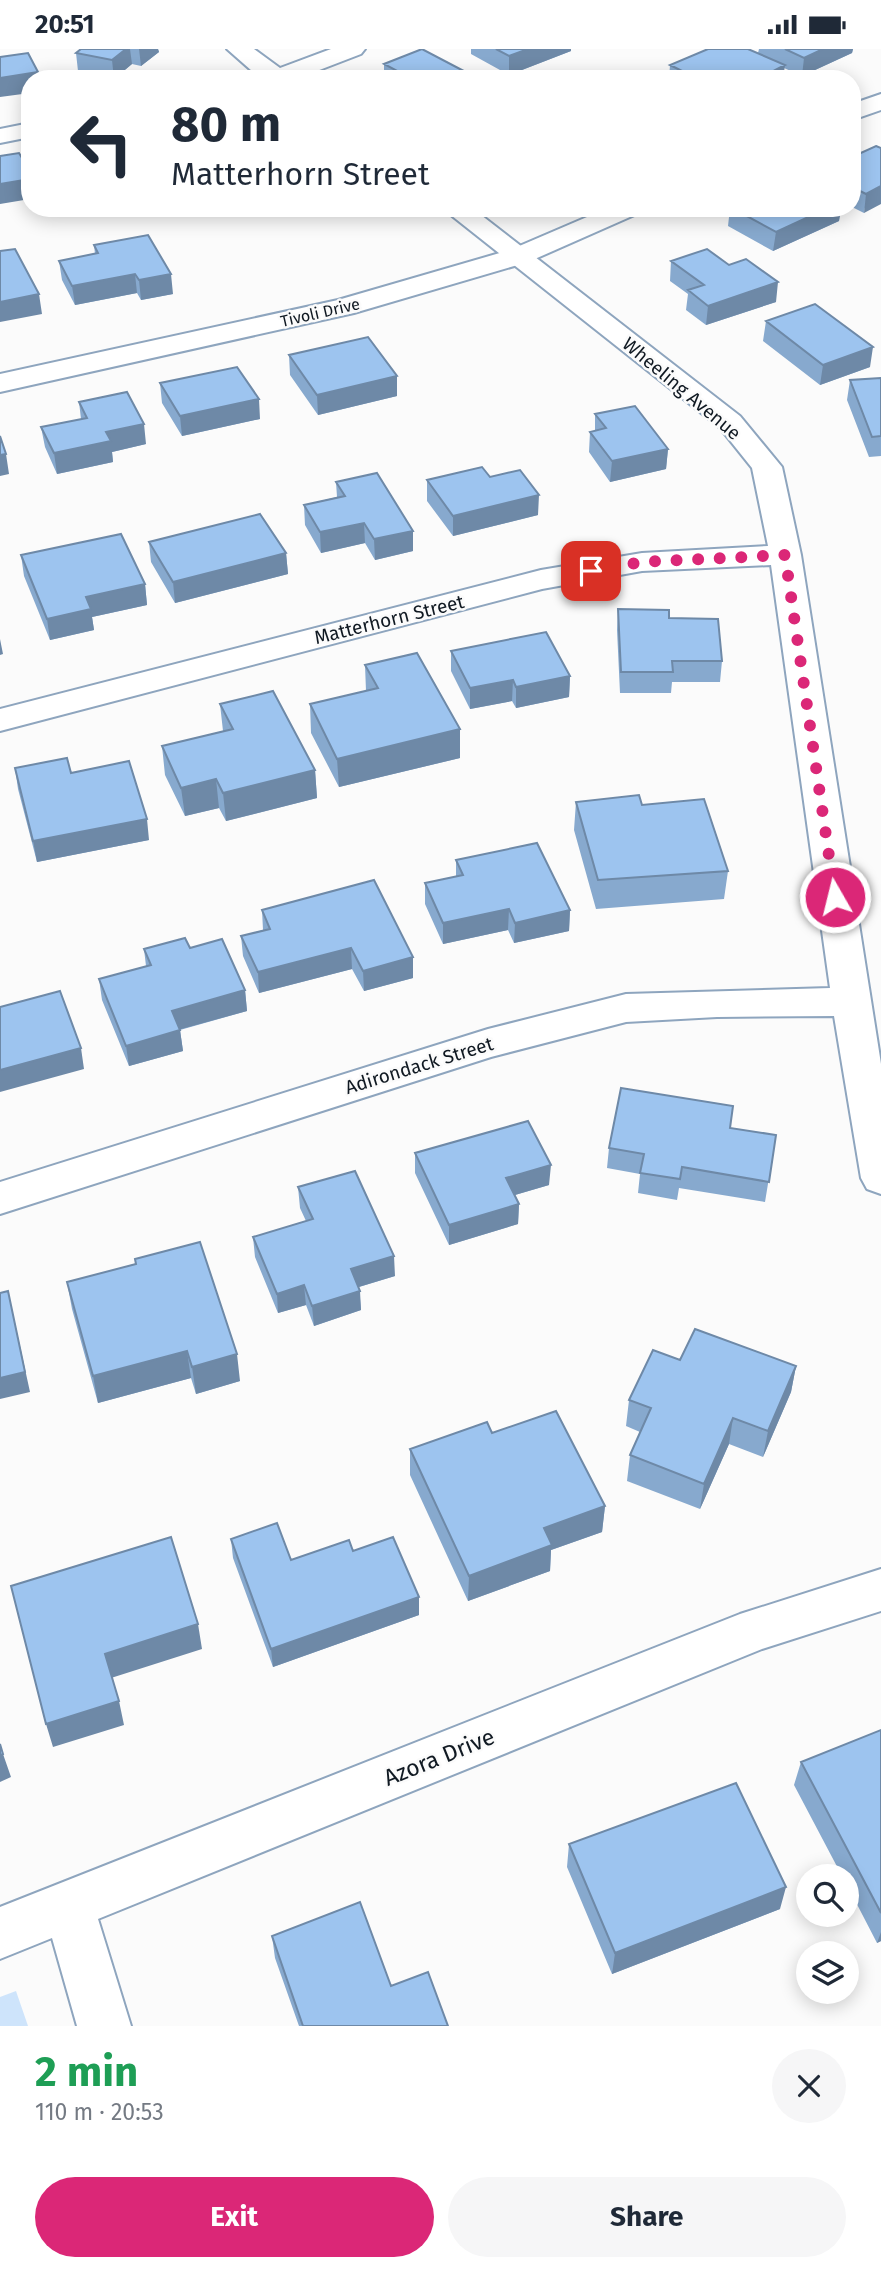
<!DOCTYPE html>
<meta charset="utf-8">
<style>
:root{--surface:#fff;--page:#f6f6f7;--text:#1f2937;--muted:#747a83;--accent:#db2777}
body{margin:0;font-family:"Fira Sans",sans-serif;background:var(--page);color:var(--text);height:100vh;display:flex;flex-direction:column;font-size:26px;white-space:nowrap}
*{box-sizing:border-box;margin:0}
p{font-size:23px;color:var(--muted)}
.icon{flex:none;width:38px;height:38px;fill:none;stroke:currentColor;stroke-width:2;stroke-linecap:round;stroke-linejoin:round}
.map{position:relative;height:1977px;overflow:hidden}
.sheet{display:flex;flex-direction:column;background:var(--surface);flex:1}
.sheet>*{flex:none}
.guide{position:absolute;left:21px;top:21px;width:840px;height:147px;border-radius:28px;box-shadow:0 4px 18px #0003;background:#fff;color:var(--text);overflow:hidden}
.fabs{position:absolute;left:796px;top:1815px;display:grid;gap:14px}
.fabs a{display:grid;place-items:center;width:63px;height:63px;border-radius:50%;background:var(--surface);box-shadow:0 4px 18px #0003;font-size:35px}
.pin{position:absolute;display:grid;place-items:center;width:60px;height:60px;color:#fff;margin:-30px;border-radius:14px;box-shadow:0 4px 10px #0006}
.me{position:absolute;width:77px;margin:-38px;rotate:352deg;stroke-linejoin:round;filter:drop-shadow(0 0 5px #0008)}
.turn{display:flex;align-items:center;gap:24px;height:147px;padding:0 35px;font-size:32px}
.turn .icon{width:91px;height:91px;stroke-width:2.5}
.turn b{display:block;font-size:49px;line-height:60px}
.round{display:grid;place-items:center;flex:none;width:74px;height:74px;border-radius:37px;background:var(--page)}
.head{display:flex;align-items:center;justify-content:space-between;height:119px;padding:0 35px}
h1{font-size:42px;font-weight:700;line-height:52px;color:#1e9e55}
.action{display:flex;gap:14px;margin-top:auto;padding:14px 35px}
.action a{flex:1;height:80px;border-radius:42px;background:var(--accent);color:#fff;font-size:28px;font-weight:700;line-height:80px;text-align:center}
.action a+a{background:var(--page);color:var(--text)}
.status{display:flex;justify-content:space-between;align-items:center;height:49px;padding:0 35px;background:var(--surface);direction:ltr}
.status svg{height:19px;fill:currentColor}
.map>svg:first-child{display:block}
</style>
<div class="status"><b>20:51</b><svg viewBox="0 0 49 12"><path d="M0 12V9h3v3zM5 12V6h3v6zM10 12V3h3v9zM15 12V0h3v12zM26 1h20v11H26zM47 4h2v5h-2z"/></svg></div>
<div class="map">
<svg width="881" height="1977" viewBox="0 0 881 1977">
<rect width="100%" height="100%" fill="#fbfbfb"/>
<path fill="#cee4fb" d="M16 1942 28 1977H0V1948Z"/>
<g fill="none" stroke-linecap="round" stroke-linejoin="round">
<g stroke="#8ea5be" stroke-width="4">
<path id="street" d="M227 0H254L280 19 331 0H365L361 5 296 30H261Z
M30 74V88L0 94V80Z
M442 159H472L740 367 782 418 801 506 881 1015V1145L867 1140 861 1129 834 967 717 968 626 973 491 1008 0 1165V1133L488 980 626 945 830 939 771 516 642 522 542 540 0 682V660L541 521 642 504 768 497 752 419 720 379Z
M881 1520V1562L762 1600 98 1870 131 1977H77L52 1889 0 1910V1858L740 1565Z"/>
</g>
<g stroke="#8ea5be" stroke-width="4">
<path id="secondary" d="M881 45V61L852 71V55Z
M608 159H643L639 164 528 213 354 264 0 343V325L338 251 510 201Z"/>
</g>
<use href="#street" fill="#fff" fill-rule="evenodd"/>
<use href="#secondary" fill="#fff" fill-rule="evenodd"/>
</g>
<path fill="#87a9ce" d="M81 0H158L159 3 141 17 132 15 114 30H112L78 22 76 4Z
M471 0H571V2L509 26 471 5Z
M759 0H853L852 4 802 27 784 19 783 30H669L670 16 758 4Z
M384 15 479 30H384Z
M876 97 864 164 852 158V108Z
M730 159H841L839 172 773 202 728 177Z
M94 196 173 245 141 251 137 244 75 256 62 231 59 212 95 205Z
M671 212 776 253 706 276 686 261 688 245 670 232Z
M766 272 870 318 820 336 763 292Z
M289 306 397 347 318 366 290 326Z
M881 329V407L869 408 847 351 850 331Z
M160 334 260 370 182 387 162 354Z
M79 353 146 395 112 403 113 413 57 425 45 398 41 378 81 370Z
M595 365 668 400 666 420 610 433 589 403 590 383 595 382Z
M427 431 538 466 453 487 427 452Z
M336 433 413 502 375 511 365 494 321 504 305 476 304 456 337 448Z
M149 493 286 504 288 525 175 554 151 513Z
M21 506 145 535 147 556 92 568 94 581 50 591 24 527Z
M618 560 669 569 722 612 720 633H672L671 644H620L617 581Z
M451 602 570 627 569 648 516 659 512 652 470 660 451 622Z
M365 616 460 709 339 738 311 684 310 655 366 642Z
M220 655 315 721 317 749 226 772 219 759 185 767 165 726 162 697 223 682Z
M15 719 71 724 149 791 37 813 18 740Z
M576 753 642 756 728 822 724 850 596 860 574 781Z
M456 811 570 861 569 882 514 894 508 881 443 895 425 855V834L456 828Z
M262 861 413 908V929L364 942 352 920 259 944 243 907 241 887 263 881Z
M190 899 245 941 247 962 180 981 183 1002 129 1017 102 951 99 930 146 917 144 900Z
M730 1079 776 1086 765 1153 679 1139 677 1151 638 1144 640 1125 607 1119 609 1099Z
M415 1104 549 1136 515 1146 519 1155 518 1175 449 1196 415 1124Z
M298 1138 395 1227 359 1238 361 1261 314 1277 306 1256 278 1264 255 1208 253 1188 306 1172 300 1159Z
M67 1233 240 1332 196 1345 191 1329 98 1354 72 1260Z
M680 1311 796 1317 791 1343 763 1408 729 1395 700 1460 627 1432 630 1406 640 1383 626 1377 629 1351Z
M492 1384 605 1457 602 1483 551 1501 550 1522 468 1552 410 1426V1400Z
M231 1490 291 1511 353 1502 419 1566 273 1618 233 1509Z
M881 1681V1892L877 1894 847 1836V1827H842L794 1736 801 1713Z
M569 1795 780 1860 612 1925 567 1818Z
M272 1887 391 1937 448 1977H299L275 1909Z"/>
<path fill="#6e89a7" d="M126 0H130L132 15 114 30 112 11Z
M139 0H158L159 3 141 17Z
M528 0H571V2L509 26V7Z
M823 0H853L852 4 802 27 804 9Z
M785 16 783 30H758Z
M38 23 39 30H30V44L0 48V29Z
M30 130V150L0 155V135Z
M881 137V155L864 164 866 145Z
M828 159H841L839 172 773 202 776 183Z
M135 225 137 244 75 256 72 237Z
M171 225 173 245 141 251 139 231Z
M778 233 776 253 706 276 708 257Z
M39 245 42 265 0 273V253Z
M873 298 870 318 820 336 823 316Z
M397 327V347L318 366 317 346Z
M259 350 260 370 182 387 180 367Z
M144 375 146 395 112 403 113 413 57 425 54 404 106 383Z
M668 400 666 420 610 433 612 412Z
M6 405 9 425 0 427V406Z
M539 446 538 466 453 487V467Z
M364 474 365 494 321 504 320 483Z
M413 482V502L375 511 374 490Z
M286 504 288 525 175 554 173 533Z
M145 535 147 556 92 568 94 581 50 591 47 570 86 548Z
M0 590 3 605 0 606Z
M570 627 569 648 516 659V638Z
M513 631 512 652 470 660V639Z
M460 680V709L339 738 337 710Z
M315 721 317 749 226 772 223 744Z
M216 730 219 759 185 767 181 739Z
M147 770 149 791 37 813 33 792Z
M509 860 508 881 443 895V874Z
M570 861 569 882 514 894 515 874Z
M351 899 352 920 259 944 258 923Z
M413 908V929L364 942 363 922Z
M245 941 247 962 174 982 172 962Z
M180 981 183 1002 129 1017 126 997Z
M81 999 84 1020 0 1043V1021Z
M551 1116 549 1136 505 1149 506 1129Z
M519 1155 518 1175 449 1196V1176Z
M394 1207 395 1227 352 1240 351 1220Z
M304 1236 306 1256 278 1264 277 1245Z
M8 1242 30 1343 0 1350V1329Z
M360 1242 361 1261 314 1277 312 1257Z
M187 1302 191 1329 98 1354 93 1327Z
M237 1305 240 1332 196 1345 192 1318Z
M796 1317 791 1343 763 1408 768 1382Z
M733 1369 729 1395 700 1460 704 1435Z
M605 1457 602 1483 551 1501 550 1522 468 1552 469 1527 544 1479Z
M419 1548V1566L273 1618 271 1600Z
M198 1575 202 1600 111 1629 105 1605Z
M119 1652 124 1676 53 1698 46 1675Z
M3 1705 11 1728 0 1733V1706Z
M786 1838 780 1860 612 1925 615 1904Z
M881 1883V1892L877 1894Z"/>
<path fill="#9dc4ef" stroke="#6e89a7" stroke-width="2" d="M81 0H126L112 11 76 4Z
M422 0 479 30H412L384 15Z
M496 0H528L509 7Z
M708 0H748L785 16 758 30H698L670 16Z
M785 0H823L804 9Z
M28 4 38 23 0 29V8Z
M876 97 881 99V137L866 145 852 138V108Z
M19 104 30 122V130L0 135V107Z
M732 159H828L776 183Z
M148 186 171 225 139 231 135 225 72 237 59 212 98 204 94 196Z
M15 200 39 245 0 253V202Z
M707 200 729 216 746 210 778 233 708 257 688 241 704 236 671 212Z
M815 255 873 298 823 316 766 272Z
M368 288 397 327 317 346 289 306Z
M237 318 259 350 180 367 160 334Z
M881 329V387L872 388 850 331Z
M127 343 144 375 106 383 111 392 54 404 41 378 87 369 79 353Z
M635 357 668 400 612 412 590 383 606 379 595 365Z
M0 387 6 405 0 406Z
M482 418 490 428 520 421 539 446 453 467 427 431Z
M377 424 413 482 374 490 364 474 320 483 304 456 345 447 336 433Z
M260 465 286 504 173 533 149 493Z
M121 485 145 535 86 548 91 560 47 570 21 506Z
M618 560 669 561V569L718 570 722 612H672L673 623H621Z
M546 583 570 627 516 638 513 631 470 639 451 602Z
M417 604 460 680 337 710 310 655 378 639 365 616Z
M273 642 315 721 223 744 216 730 181 739 162 697 233 680 220 655Z
M67 709 71 724 129 712 147 770 33 792 15 719Z
M639 746 642 756 704 750 728 822 598 831 576 753Z
M537 794 570 861 515 874 509 860 443 874 425 834 463 826 456 811Z
M374 831 413 908 363 922 351 899 258 923 241 887 270 880 262 861Z
M185 889 190 899 222 890 245 941 172 962 180 981 126 997 99 930 151 916 144 900Z
M60 942 81 999 0 1021V958Z
M621 1039 733 1057 730 1079 776 1086 769 1133 682 1118 680 1130 640 1124 644 1105 609 1099Z
M528 1072 551 1116 506 1129 519 1155 449 1176 415 1104Z
M355 1122 394 1207 351 1220 360 1242 312 1257 304 1236 277 1245 253 1188 313 1170 298 1138Z
M200 1193 237 1305 192 1318 187 1302 93 1327 67 1233 136 1215 135 1210Z
M8 1242 25 1323 0 1329V1244Z
M695 1280 796 1317 768 1382 733 1369 704 1435 630 1406 651 1359 629 1351 653 1301 680 1311Z
M556 1362 605 1457 544 1479 552 1496 469 1527 410 1400 487 1373 492 1384Z
M277 1474 291 1511 349 1491 353 1502 393 1488 419 1548 271 1600 231 1490Z
M171 1488 198 1575 105 1605 119 1652 46 1675 11 1537Z
M881 1681V1864L801 1713Z
M0 1695 3 1705 0 1706Z
M736 1734 786 1838 615 1904 569 1795Z
M360 1853 391 1937 428 1923 448 1977H303L272 1887Z"/>
<g fill="none" stroke-linecap="round" stroke-linejoin="round">
<path stroke="#db2777" stroke-width="12" stroke-dasharray="0 21.6" d="M591 522 642 513 785 506 835 848"/>
</g>
<g text-anchor="middle" stroke-width="5" stroke-linejoin="round" paint-order="stroke">
<g font-size="16" fill="#101922" stroke="#fbfbfb">
<text transform="translate(320 263) rotate(-13)" y="6">Tivoli Drive</text>
</g>
<g font-size="19" fill="#101922" stroke="#fbfbfb">
<text transform="translate(682 339) rotate(40)" y="7">Wheeling Avenue</text>
<text transform="translate(389 570) rotate(-14)" y="7">Matterhorn Street</text>
<text transform="translate(419 1016) rotate(-17)" y="7">Adirondack Street</text>
</g>
<g font-size="23" fill="#101922" stroke="#fbfbfb">
<text transform="translate(439 1708) rotate(-22)" y="8">Azora Drive</text>
</g>
</g>
</svg>
<div class="fabs">
<a><svg class="icon" aria-label="search" viewBox="0 0 24 24"><circle cx="10" cy="10" r="6"/><path d="M15 15l6 6"/></svg></a>
<a><svg class="icon" aria-label="layers" viewBox="0 0 24 24"><path d="M12 4l9 5-9 5-9-5zM3 14l9 5 9-5"/></svg></a>
</div>
<div class="pin" style="left:591px;top:522px;background:#d93025"><svg class="icon" aria-label="arrive" viewBox="0 0 24 24"><path d="M6 21V4h12l-3 4 3 4H6"/></svg></div>
<svg class="me" style="left:835px;top:848px" viewBox="-20 -20 40 40"><circle r="17" fill="#db2777" stroke="#fff" stroke-width="3"/><path d="M0-11L8 9 0 5-8 9z" fill="#fff"/></svg>
<div class="guide">
<div class="turn"><svg class="icon" aria-label="left" viewBox="0 0 24 24"><path d="M17 20v-9H6M10 6l-5 5 5 5"/></svg><div><b>80 m</b>Matterhorn Street</div></div>
</div>
</div>
<section class="sheet">
<div class="head"><div><h1>2 min</h1><p>110 m · 20:53</p></div><a class="round"><svg class="icon" aria-label="close" viewBox="0 0 24 24"><path d="M6 6l12 12M18 6L6 18"/></svg></a></div>
<div class="action"><a>Exit</a><a>Share</a></div>
</section>
